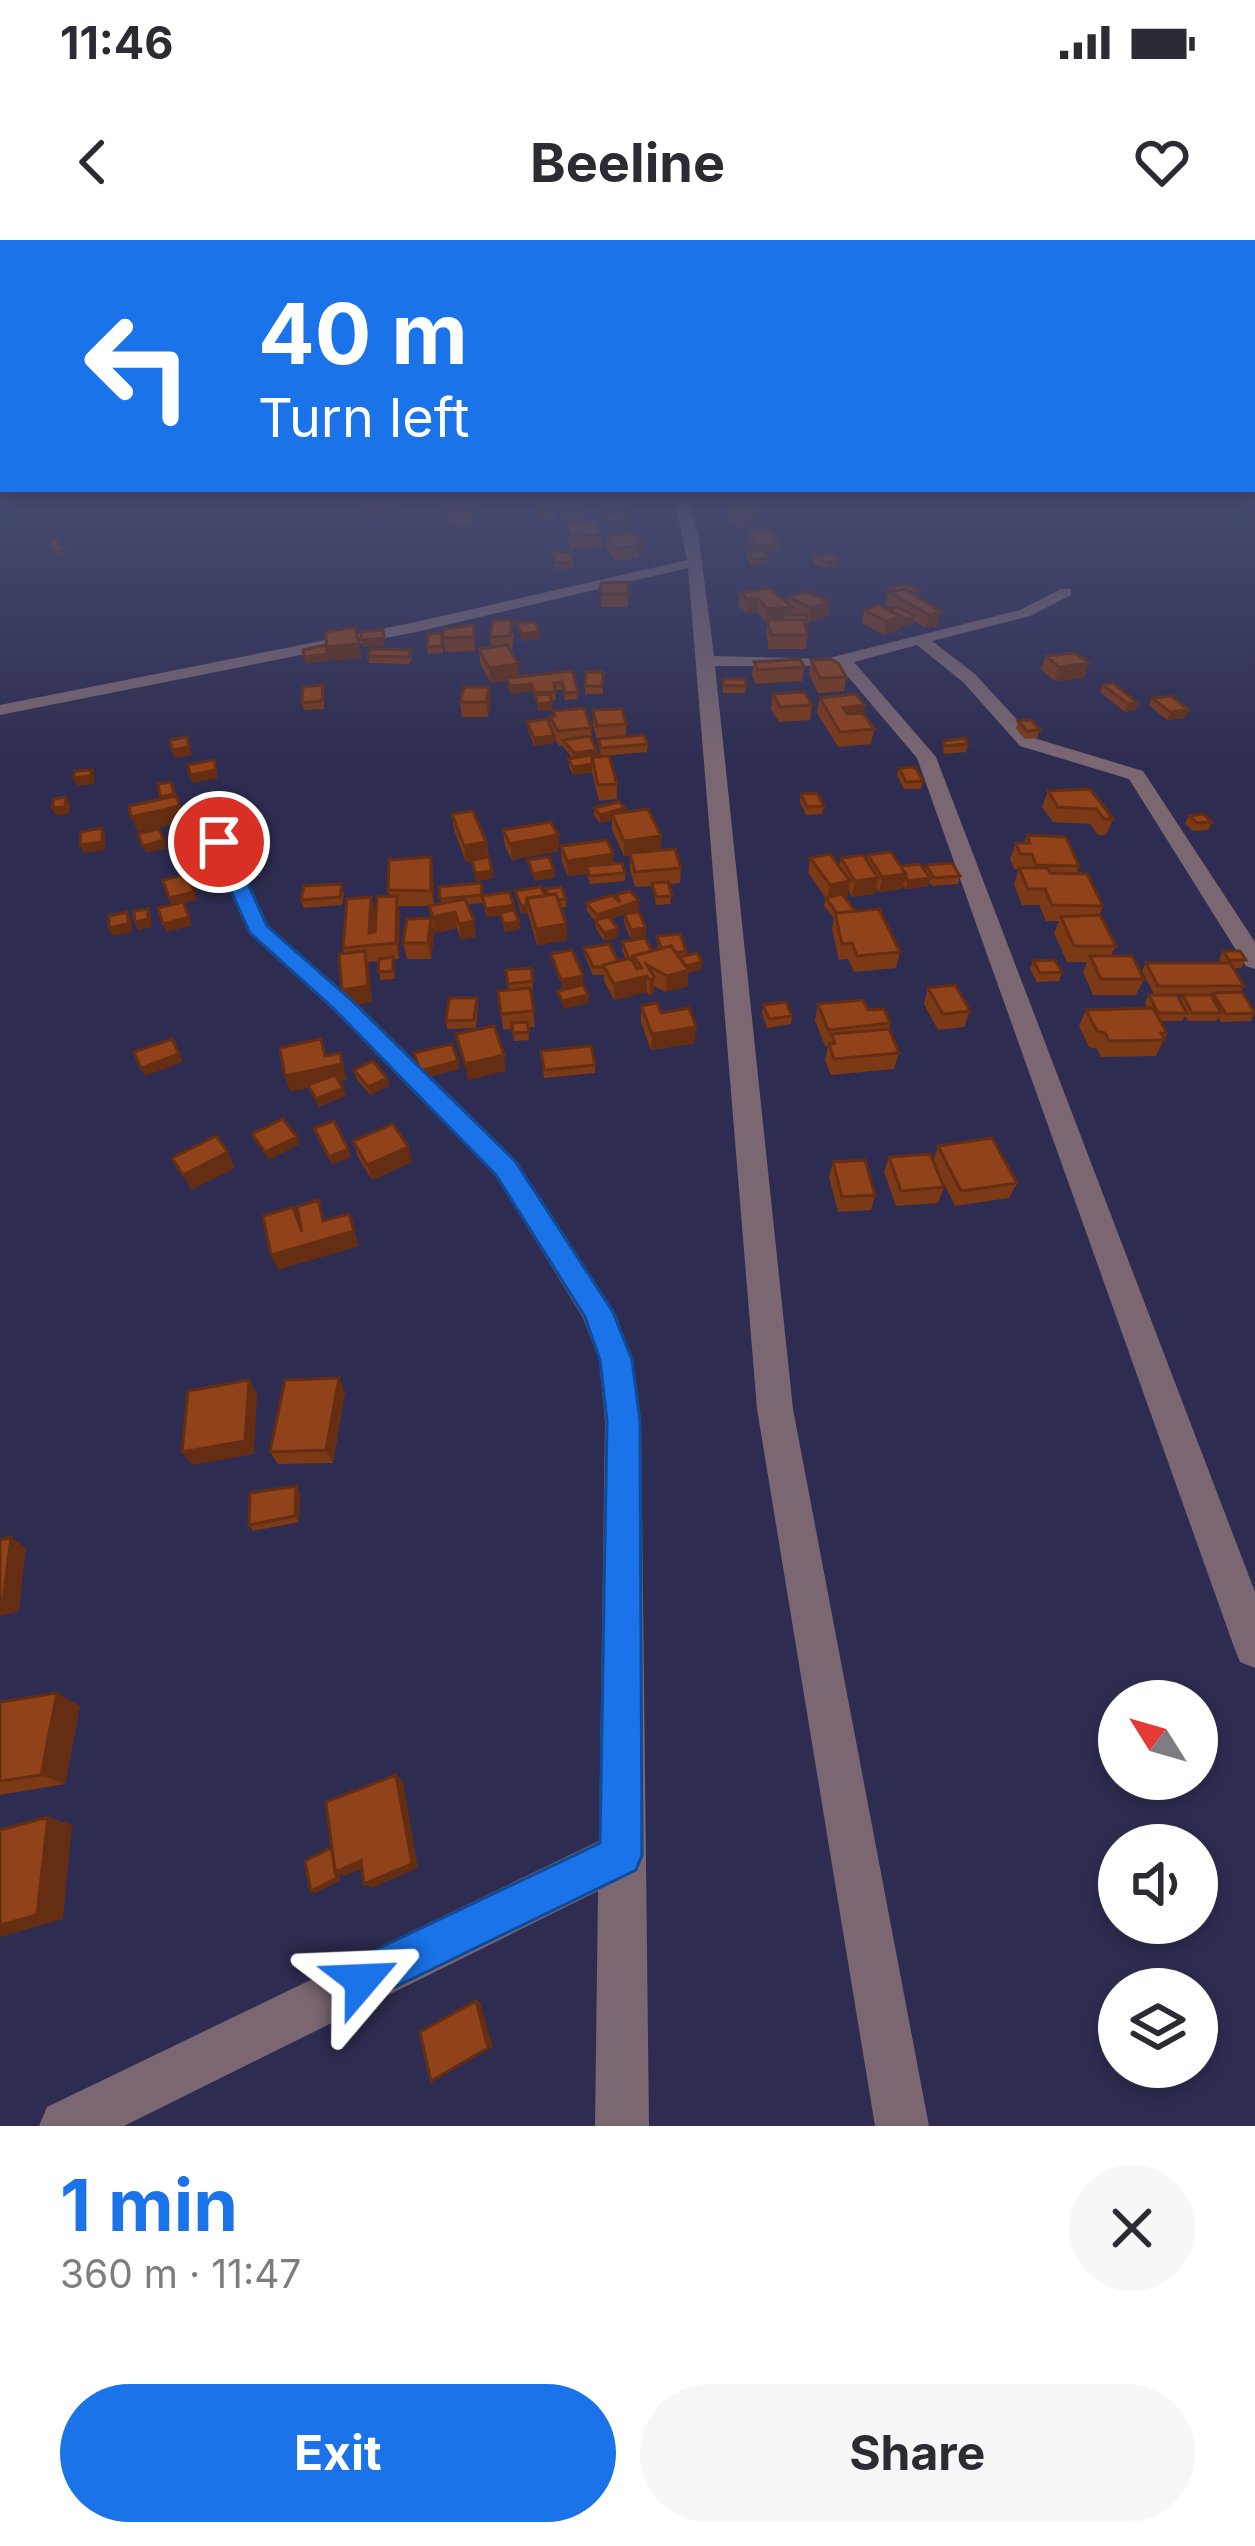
<!DOCTYPE html>
<meta charset="utf-8">
<style>
:root{--surface:#fff;--page:#f7f7f7;--text:#2b2b33;--muted:#7c7c81;--accent:#1a73e8}
body{margin:0;font-family:Inter,sans-serif;background:var(--page);color:var(--text);height:100vh;display:flex;flex-direction:column;font-size:45px;white-space:nowrap}
*{box-sizing:border-box;margin:0}
p{font-size:39px;color:var(--muted)}
.icon{flex:none;width:66px;height:66px;fill:none;stroke:currentColor;stroke-width:2;stroke-linecap:round;stroke-linejoin:round}
.map{position:relative;height:1886px;overflow:hidden}
.details{display:flex;flex-direction:column;background:var(--surface);flex:1}
.details>*{flex:none}
.guide{position:absolute;left:0px;top:0px;width:1257px;height:252px;box-shadow:0 6px 18px #0003;background:#1a73e8;color:#fff;overflow:hidden}
.needle{width:78px;rotate:307deg}
.fabs{position:absolute;left:1098px;top:1440px;display:grid;gap:24px}
.fabs a{display:grid;place-items:center;width:120px;height:120px;border-radius:50%;background:var(--surface);box-shadow:0 6px 18px #0003;font-size:60px}
.pin{position:absolute;display:grid;place-items:center;width:102px;height:102px;color:#fff;margin:-51px;border:6px solid #fff;border-radius:50%;box-shadow:0 3px 12px #0007}
.me{position:absolute;width:132px;margin:-66px;rotate:64deg;stroke-linejoin:round;filter:drop-shadow(0 0 9px #0008)}
.turn{display:flex;align-items:center;gap:42px;height:252px;padding:0 60px;font-size:54px}
.turn .icon{width:156px;height:156px;stroke-width:2.5}
.turn b{display:block;font-size:84px;line-height:102px}
.round{display:grid;place-items:center;flex:none;width:126px;height:126px;border-radius:63px;background:var(--page)}
.head{display:flex;align-items:center;justify-content:space-between;height:204px;padding:0 60px}
h1{font-size:72px;font-weight:700;line-height:90px;color:var(--accent)}
.button{display:flex;gap:24px;margin-top:auto;padding:24px 60px}
.button a{flex:1;height:138px;border-radius:72px;background:var(--accent);color:#fff;font-size:48px;font-weight:700;line-height:138px;text-align:center}
.button a+a{background:var(--page);color:var(--text)}
.status{display:flex;justify-content:space-between;align-items:center;height:84px;padding:0 60px;background:var(--surface);direction:ltr}
.status svg{height:33px;fill:currentColor}
header{display:flex;justify-content:space-between;align-items:center;height:156px;padding:0 60px;background:var(--surface);font-size:54px;font-weight:700}
.map>svg:first-child{display:block}
</style>
<div class="status"><b>11:46</b><svg viewBox="0 0 49 12"><path d="M0 12V9h3v3zM5 12V6h3v6zM10 12V3h3v9zM15 12V0h3v12zM26 1h20v11H26zM47 4h2v5h-2z"/></svg></div>
<header><svg class="icon" aria-label="back" viewBox="0 0 24 24"><path d="M15 5l-7 7 7 7"/></svg>Beeline<svg class="icon" aria-label="heart" viewBox="0 0 24 24"><path d="M12 20l-8-8c-3-5 5-10 8-4 3-6 11-1 8 4z"/></svg></header>
<div class="map">
<svg width="1255" height="1886" viewBox="0 0 1255 1886">
<rect width="100%" height="100%" fill="#2e2c51"/>
<g fill="none" stroke-linecap="round" stroke-linejoin="round">
<path fill="#7b6772" fill-rule="evenodd" d="M674 258H686L698 292 714 416 825 419 1020 370 1061 349H1071V355L1030 376 932 401 975 434 1034 498 1143 531 1255 702V729L1246 726 1129 539 1020 506 963 442 917 405 854 422 936 517 1255 1352V1428L1240 1422 1234 1407 917 518 839 426H715L793 1169 929 1886H875L757 1169 688 328 416 392 0 475V465L416 382 687 320Z
M219 596 230 602 268 686 350 757 516 920 615 1073 633 1120 641 1181 649 1886H595L598 1651 124 1886H39L47 1867 599 1601 605 1181 599 1120 583 1078 496 936 332 769 250 694 208 602Z"/>
</g>
<path fill="#7c3916" d="M365 258H396L397 273 367 275Z
M599 258H626V270L604 272 599 263Z
M468 261 476 273 471 285H455L447 282 446 270Z
M560 261 582 269 583 281H566L560 273Z
M540 265H555L556 279 540 278Z
M729 268 757 285 737 288 728 280Z
M566 283 602 295V307L570 309Z
M748 291 781 305 780 311 765 312 768 317V323L752 327 747 318 748 311H755L748 298Z
M606 296 643 303V315L639 316V319L614 320 606 308Z
M553 312H571L573 328 555 329Z
M815 316 838 327 825 329 814 323Z
M629 342 628 367H601V343Z
M889 347 917 356 938 386 926 388 914 381V383L900 386 899 390 884 395 862 383 864 370 892 369 886 365Z
M740 353 787 363 788 357 829 376 809 382 807 380 808 395 806 409H769L766 394 767 383 757 372 747 373 739 366Z
M474 385 475 411 445 412 443 398Z
M514 393 512 410H509L518 424 519 437 572 431 578 459 565 460 562 450H555L556 460H551L552 470 539 471 533 451 511 454 507 440 491 443 480 423 479 409 491 407 490 397Z
M443 400V413L428 414 427 407Z
M368 416 412 417 409 424 369 423Z
M1046 416 1084 438 1055 441 1041 430Z
M811 420 846 437 844 451 818 453 809 434Z
M754 422 804 427 802 441 756 444 752 436Z
M586 432H603V454H585Z
M723 439 746 446 745 453H723Z
M1103 445 1138 463 1135 470 1125 472 1100 452Z
M489 447 491 462 488 477H462L460 462Z
M324 453V469L304 470 302 463Z
M773 454 812 465 810 480 779 482 771 469Z
M820 458 863 473 874 489 871 504 838 507 817 473Z
M1152 458 1189 470 1185 478 1167 480 1149 465Z
M593 470 626 484V497L648 504 647 512 601 516 593 485Z
M553 471 591 488 592 500 596 514 617 544V559L599 561 592 532 573 535 569 526 568 519 572 518 563 506H559L554 497V503L534 506 528 489 527 482 550 488V477L554 476Z
M1018 481 1040 490 1037 498 1025 499 1016 489Z
M944 501 968 504 966 512 943 514Z
M899 528 923 541 921 549H904L897 535Z
M1090 549 1113 579 1106 595H1098L1090 584 1053 582 1042 567 1048 551Z
M801 554 824 566 822 574 806 575 800 562Z
M594 568 625 573 661 596V610L681 628 680 643 669 644 671 664 656 665 652 646 635 647 630 629V616H624L612 590V580L600 583 594 576Z
M452 574 486 602 493 638 476 641 472 621 466 622 454 590Z
M1189 576 1212 582 1208 590 1193 591 1185 583Z
M503 590 558 595 559 611 512 620 505 606Z
M1027 595 1079 626 1076 634 1103 666 1099 675 1116 706 1111 716 1144 739 1136 755H1093L1083 732 1087 722H1067L1054 693 1059 681H1046L1039 665H1022L1014 644 1019 629H1014L1010 619 1016 603H1024Z
M561 606 613 624 625 633V641L590 644 587 634 568 636 562 622Z
M868 615 901 626 925 630 926 625 960 636 958 644 932 646 929 642 928 646 906 649 903 645 902 649 879 652 876 648 875 654 852 657 848 650 847 657 845 658 856 671 900 712 896 728 854 732 848 719 839 720 832 689 834 678 824 666 826 658 808 633 810 618 839 627 841 618 867 621Z
M431 617 433 632 434 665 441 663 439 647 482 656 514 670 520 689 505 692 500 675 487 677 483 663 467 664 476 697 461 700 457 688 435 693 432 683 434 694 431 719H407L403 703 431 678 429 666H399V719L393 720 395 739 380 740 379 721 368 722 372 762 346 766 343 708 375 673V692L389 656 388 650Z
M546 649 566 659V667L560 668 566 684 567 700 537 705 528 673 521 674 515 651 545 656Z
M344 652 342 665 304 668 301 660Z
M616 655 639 669 627 673 646 688V696L630 698 624 682V674L611 679 618 689V698L604 701 596 688 595 681 587 671 586 663 616 659Z
M657 696 686 711V716L701 730 688 733V746L666 752 654 746V753L650 756 647 752 614 760 604 741V735H593L585 716 584 708 617 720 626 719 622 710V702L652 711 658 709Z
M1223 711 1246 720 1241 728H1233L1244 746 1240 752 1255 771 1251 781 1221 782 1218 777 1216 781H1188L1185 776 1182 781H1160L1167 793 1156 816 1101 817 1097 809 1089 807 1079 786 1086 770 1147 768 1145 763 1149 755 1180 760 1183 755 1212 754H1154L1142 731 1146 723H1221L1219 719Z
M1033 721 1062 732 1059 741 1037 742 1030 729Z
M531 728 533 749H531L535 787H528L529 800 514 801 513 789 503 790 498 751 509 750 506 730Z
M928 748 970 771 964 787 938 790 924 764Z
M818 764 868 770 890 783 889 789 899 813 894 829 831 835 825 820 828 806H825L815 780Z
M763 765 792 776 791 784 767 788 762 773Z
M478 766 476 788 447 789 446 781Z
M641 766 661 773 695 803 651 810 641 782Z
M541 811 595 825V833L544 838Z
M354 830 387 838 389 846 370 855 356 838Z
M353 901 408 907 412 922 372 940 358 917Z
M938 906 1017 943 1009 958 955 966 936 927 944 947 938 963 896 966 884 932 889 917 933 921Z
M833 922 875 955 871 970 838 972 829 937Z
M339 1138 345 1152 333 1223 278 1224 270 1212Z
M300 1252 299 1282 253 1291 249 1285Z
M0 1462 80 1466 65 1544 0 1555Z"/>
<path fill="#652e12" d="M626 258V270L604 272V260Z
M475 261 476 273 471 285 470 272Z
M758 273 757 285 737 288 738 275Z
M628 279V285L608 287V281Z
M637 303H643V315L639 316V307Z
M63 311 65 317 57 319 55 312Z
M768 317V323L752 327 753 320Z
M839 320 838 327 825 329 826 323Z
M758 358 757 372 747 373 748 360Z
M830 362 829 376 809 382 811 368Z
M792 367 790 380 782 375 781 381 766 383 767 369Z
M941 372 938 386 926 388 929 375Z
M915 376 914 383 901 387 902 380Z
M902 377 899 390 884 395 886 381Z
M539 392 540 399 521 401V394Z
M384 398 385 405 363 407 361 400Z
M359 404 362 418 331 421 327 407Z
M328 414 329 421 306 424 304 417Z
M1089 423 1084 438 1055 441 1059 427Z
M518 424 519 439 491 443 489 428Z
M532 444 533 451 511 454 510 446Z
M489 447 491 462 488 477 486 462Z
M552 462V470L539 471 538 464Z
M1138 463 1135 470 1125 472 1128 464Z
M865 465 862 480 841 483 843 468Z
M1189 470 1185 478 1167 480 1170 472Z
M554 496V503L534 506V498Z
M187 497 192 515 175 518 172 510Z
M596 510V517L574 520V513Z
M592 524V532L573 535V527Z
M92 530 95 537 94 544 77 546 73 538Z
M216 530 218 538 192 543 190 535Z
M176 556 185 582 138 592 131 577Z
M66 557 70 565 69 574 56 576 52 568Z
M625 568V576L612 574V580L600 583V575Z
M193 586 196 593 178 598 175 590Z
M102 588 105 596V610L84 613 80 605Z
M558 595 559 611 512 620 510 604Z
M661 596V611L624 616V601Z
M164 600 167 608 146 613 143 606Z
M486 602 488 618 466 622 464 606Z
M613 614V630L587 626V634L568 636 567 621Z
M431 617 433 632 434 666 431 651Z
M554 630 555 638 534 641 533 634Z
M492 631 493 638 476 641 475 633Z
M906 634 902 649 879 652 882 637Z
M878 638 875 654 852 657 855 641Z
M930 638 928 646 906 649 908 641Z
M850 641 847 657 827 661 830 645Z
M194 652 197 660 172 666 169 658Z
M397 656 400 672 399 719 396 703Z
M371 657 375 673 373 709 369 693Z
M639 661V669L597 683V675Z
M514 665V673L487 677 486 669Z
M527 665 528 673 521 674V666Z
M148 669 151 677 152 687 138 690 135 682Z
M127 672 131 680 132 692 113 696 109 688Z
M455 672 457 688 435 693 433 677Z
M189 677 192 685 167 692 163 684Z
M431 678 434 694 431 719 428 703Z
M474 681 476 697 461 700 459 684Z
M519 681 520 689 505 692 504 684Z
M566 684 567 700 537 705 536 689Z
M646 688V696L630 698 631 690Z
M618 689V698L604 701V693Z
M365 711 369 727 372 762 346 766 342 750Z
M702 722 701 730 688 733V746L666 752 667 736 682 726Z
M583 736V744L562 748 561 740Z
M647 736V752L614 760V744Z
M654 737V753L650 756V740Z
M588 755 589 763 563 769 562 761Z
M696 787 695 803 651 810 652 794Z
M321 799 326 815 340 813 347 840 290 852 285 836Z
M179 814 183 822 145 836 141 828Z
M504 815 506 831 468 840 465 824Z
M458 821 460 829 421 839 420 831Z
M387 838 389 846 370 855 368 847Z
M343 848 346 856 319 867 316 859Z
M297 897 300 904 269 920 265 912Z
M408 907 412 922 372 940 367 925Z
M348 909 351 917 331 925 329 917Z
M228 912 235 928 191 950 183 935Z
M349 974 359 1006 278 1030 271 1015 307 1004Z
M339 1138 345 1152 333 1223 326 1210Z
M249 1140 257 1154 254 1214 192 1225 182 1212Z
M296 1246 300 1252 299 1282 295 1276Z
M11 1297 26 1308 19 1371 0 1376V1362Z
M57 1453 80 1466 65 1544 41 1535Z
M396 1535 403 1542 418 1628 372 1648 364 1644Z
M48 1577 72 1585 63 1679 0 1697V1685Z
M336 1610 369 1626 344 1636 340 1634 341 1640 316 1653 311 1651Z
M476 1761 480 1762 493 1807 431 1841Z"/>
<path fill="#90421a" stroke="#652e12" stroke-width="3" d="M365 258H395V261L365 263Z
M448 258H466V261H475L470 272H453L446 270Z
M578 258 582 269H566L560 261Z
M540 265H555L556 272H540Z
M748 265 758 273 738 275 729 268Z
M628 274V279L608 281 602 275Z
M594 282 602 295 570 296 566 283Z
M748 291H770L781 305 756 306Z
M632 293 643 303H637L639 307 614 308 606 296Z
M56 299 63 311 55 312 48 300Z
M748 311H764L768 317 753 320Z
M553 312H571L573 322 555 323Z
M829 314 839 320 826 323 815 316Z
M629 342 628 354H600L601 343Z
M906 344 918 350 910 352 905 349 895 351 889 347Z
M769 348 792 367 767 369 758 358 748 360 740 353Z
M905 349 941 372 929 375 889 352Z
M806 352 830 362 811 368 788 357Z
M879 365 902 377 886 381 864 370Z
M897 367 915 376 902 380V377L888 370Z
M782 375H806L807 383H805L804 380H783Z
M493 380H512L510 396 490 397Z
M767 380H804L808 395H771Z
M535 382 539 392 521 394 517 383Z
M474 385V397L443 398 444 389Z
M355 387 359 404 327 407 325 392Z
M383 390 384 398 361 400V392Z
M442 393V406L427 407 428 394Z
M325 405 328 414 304 417 303 410Z
M507 405 518 424 489 428 479 409Z
M371 409 411 410 408 417 368 416Z
M1075 413 1089 423 1059 427 1046 416Z
M800 419 804 427 758 430 754 422Z
M831 419 839 424 846 437 820 438 811 420Z
M572 431 578 452 565 453 562 442 554 443 555 452H534L532 444 510 446 507 438Z
M586 432H603L602 446H585Z
M723 439H745L746 446 723 445Z
M1113 443 1138 463 1128 464 1103 445Z
M323 445 322 461 302 463 303 447Z
M464 447H489L486 462H460Z
M804 452 812 465 780 467 773 454Z
M549 454 552 462 538 464 535 455Z
M855 454 865 465 843 468 847 474 863 473 874 489 840 492 820 458Z
M1171 456 1189 470 1170 472 1152 458Z
M584 468 591 488 558 491 550 477 555 476 553 471Z
M622 469 626 484 597 486 593 470Z
M547 479 554 496 534 498 527 482Z
M1031 480 1040 490 1027 491 1018 481Z
M644 495 648 504 601 508 598 499Z
M590 496 596 510 574 513 563 500Z
M187 497 189 507 172 510 170 500Z
M965 498 968 504 944 506V501Z
M598 514 599 517H592V524L573 527 568 519Z
M609 516 617 544 598 545 592 517Z
M214 520 216 530 190 535 188 525Z
M915 527 923 541 906 542 899 528Z
M92 530 90 536 73 538 75 531Z
M171 542 174 554 160 557 158 544Z
M1090 549 1113 579H1104L1096 569 1058 567 1048 551Z
M817 553 824 566 807 567 801 554Z
M176 556 180 566 131 577 129 566Z
M66 557 65 567 52 568 54 559Z
M619 562 625 568 600 575 594 568Z
M648 569 661 596 624 601 612 574Z
M473 571 486 602 464 606 452 574Z
M1203 574 1212 582 1197 583 1189 576Z
M189 576 193 586 175 590 171 580Z
M551 582 558 595 510 604 503 590Z
M102 588V602L80 605 81 592Z
M159 589 164 600 143 606 138 594Z
M1027 595 1066 597 1079 626 1036 625 1032 614H1020L1016 603H1030Z
M607 600 613 614 567 621 561 606Z
M675 609 681 628 635 632 630 613Z
M891 612 906 634 882 637 868 615Z
M830 614 850 641 830 645 810 618Z
M863 615 878 638 855 641 841 618Z
M431 617V651L388 650 389 620Z
M489 617 492 631 475 633 472 620Z
M549 617 554 630 533 634 528 620Z
M622 623 625 633 589 636 587 626Z
M952 623 960 636 934 638 926 625Z
M920 624 930 638 908 641 901 626Z
M1019 628H1048L1050 633 1087 634 1103 666 1052 665 1045 649H1028Z
M188 634 194 652 169 658 163 640Z
M668 642 672 656 656 657 652 643Z
M481 643 482 655 440 659 439 647Z
M342 644 340 657 301 660 304 646Z
M541 647 545 656 527 658V665L521 666 515 651Z
M561 647 566 659 558 660 556 654 548 655 546 649Z
M630 651 639 661 597 675 586 663 612 655 620 662 616 655Z
M509 652 514 665 486 669 482 656Z
M556 654 566 684 536 689 527 658Z
M842 654 855 671 837 673 826 658Z
M397 656 396 703 343 708 347 659 371 657 369 693 375 692 377 657Z
M465 659 474 681 459 684 455 672 433 677 429 666Z
M183 662 189 677 163 684 158 668Z
M148 669V679L135 682 134 671Z
M879 669 900 712 857 716 852 703 842 704 835 673Z
M514 670 519 681 504 684 500 673Z
M127 672 128 684 109 688V676Z
M639 672 646 688 631 690 624 674Z
M1100 675 1116 706H1074L1061 677Z
M609 677 618 689 604 693 595 680Z
M431 678 428 703H403L407 679Z
M680 694 686 711 676 713 671 706 661 708 657 696Z
M645 698 652 711 633 716V721L629 719 622 702Z
M609 704 617 720 626 719 603 725 604 727H593L584 708Z
M671 706 689 730 667 736 647 725 654 737 650 740 647 736 614 744 603 725 631 718 637 729 642 728 633 716Z
M572 710 583 736 561 740 551 714Z
M365 711 368 746 342 750 339 714Z
M1223 711H1240L1246 720H1229Z
M697 713 702 722 685 726 679 717Z
M1090 716H1132L1144 739H1101Z
M393 717V731L378 732 379 719Z
M1055 720 1062 732 1040 733 1033 721Z
M1146 723H1230L1244 746H1158Z
M531 728 533 741 508 744 506 730Z
M583 745 588 755 562 761 558 751Z
M955 745 970 771 943 774 928 748Z
M530 748 534 771 501 774 498 751Z
M1242 752 1255 773 1226 774 1213 753Z
M1149 755H1177L1187 773H1158Z
M1183 755H1211L1221 773H1192Z
M449 758H477L474 780 446 781Z
M863 760 868 770 884 769 890 783 828 790 818 764Z
M786 762 792 776 769 779 763 765Z
M657 763 661 773 689 768 696 787 652 794 641 766Z
M1153 768 1167 793H1161L1165 800 1109 801 1105 793 1097 791 1086 770Z
M527 782 529 792 513 793 512 783Z
M494 786 504 815 465 824 456 794Z
M889 789 899 813 834 819 829 804 835 803 831 794Z
M172 799 179 814 141 828 134 812Z
M321 799 325 816 340 813 342 824 285 836 280 808Z
M452 804 458 821 420 831 414 813Z
M591 806 595 825 544 830 541 811Z
M373 821 387 838 368 847 354 830Z
M335 835 343 848 316 859 308 845Z
M283 879 297 897 265 912 252 894Z
M334 881 348 909 329 917 314 888Z
M393 884 408 907 367 925 353 901Z
M216 896 228 912 183 935 172 918Z
M992 898 1017 943 961 951 938 906Z
M930 914 944 947 901 951 889 917Z
M865 920 875 955 842 957 833 922Z
M318 960 323 981 349 974 354 991 271 1015 263 976 293 967 302 992 297 967Z
M339 1138 326 1210 270 1212 285 1140Z
M249 1140 245 1201 182 1212 188 1151Z
M296 1246 295 1276 249 1285 250 1253Z
M11 1297 3 1361 0 1362V1300Z
M57 1453 41 1535 0 1541V1462Z
M396 1535 412 1624 364 1644 361 1621 335 1632 326 1562Z
M48 1577 37 1675 0 1685V1590Z
M331 1608 337 1638 311 1651 305 1621Z
M476 1761 488 1808 431 1841 420 1792Z"/>
<linearGradient id="sky" x2="0" y2="1"><stop stop-color="#19182d"/><stop offset="0.49" stop-color="#464b70"/><stop offset="1" stop-color="#464b70" stop-opacity="0"/></linearGradient>
<rect width="1255" height="522" fill="url(#sky)"/>
<path fill="#1a73e8" stroke="#114b97" stroke-width="3" d="M219 596 229 602 267 686 349 758 515 921 613 1072 632 1120 640 1181 642 1615 636 1630 362 1763 346 1756 339 1740 346 1724 600 1603 607 1181 600 1120 585 1077 496 935 333 768 250 693 209 602Z"/>
</svg>
<div class="fabs">
<a><svg class="needle" viewBox="-14 -14 28 28"><path d="M0-13l5 13h-10z" fill="#e53935"/><path d="M0 13l5-13h-10z" fill="#7c7c81"/></svg></a>
<a><svg class="icon" aria-label="sound" viewBox="0 0 24 24"><path d="M4 9h4l5-4v14l-5-4H4zM17 9q2 3 0 6"/></svg></a>
<a><svg class="icon" aria-label="layers" viewBox="0 0 24 24"><path d="M12 4l9 5-9 5-9-5zM3 14l9 5 9-5"/></svg></a>
</div>
<div class="pin" style="left:219px;top:602px;background:#d93025"><svg class="icon" aria-label="arrive" viewBox="0 0 24 24"><path d="M6 21V4h12l-3 4 3 4H6"/></svg></div>
<svg class="me" style="left:362px;top:1740px" viewBox="-20 -20 40 40"><path d="M0-17L14 15 0 8-14 15z" fill="#1a73e8" stroke="#fff" stroke-width="4"/></svg>
<div class="guide">
<div class="turn"><svg class="icon" aria-label="left" viewBox="0 0 24 24"><path d="M17 20v-9H6M10 6l-5 5 5 5"/></svg><div><b>40 m</b>Turn left</div></div>
</div>
</div>
<section class="details">
<div class="head"><div><h1>1 min</h1><p>360 m · 11:47</p></div><a class="round"><svg class="icon" aria-label="close" viewBox="0 0 24 24"><path d="M6 6l12 12M18 6L6 18"/></svg></a></div>
<div class="button"><a>Exit</a><a>Share</a></div>
</section>
